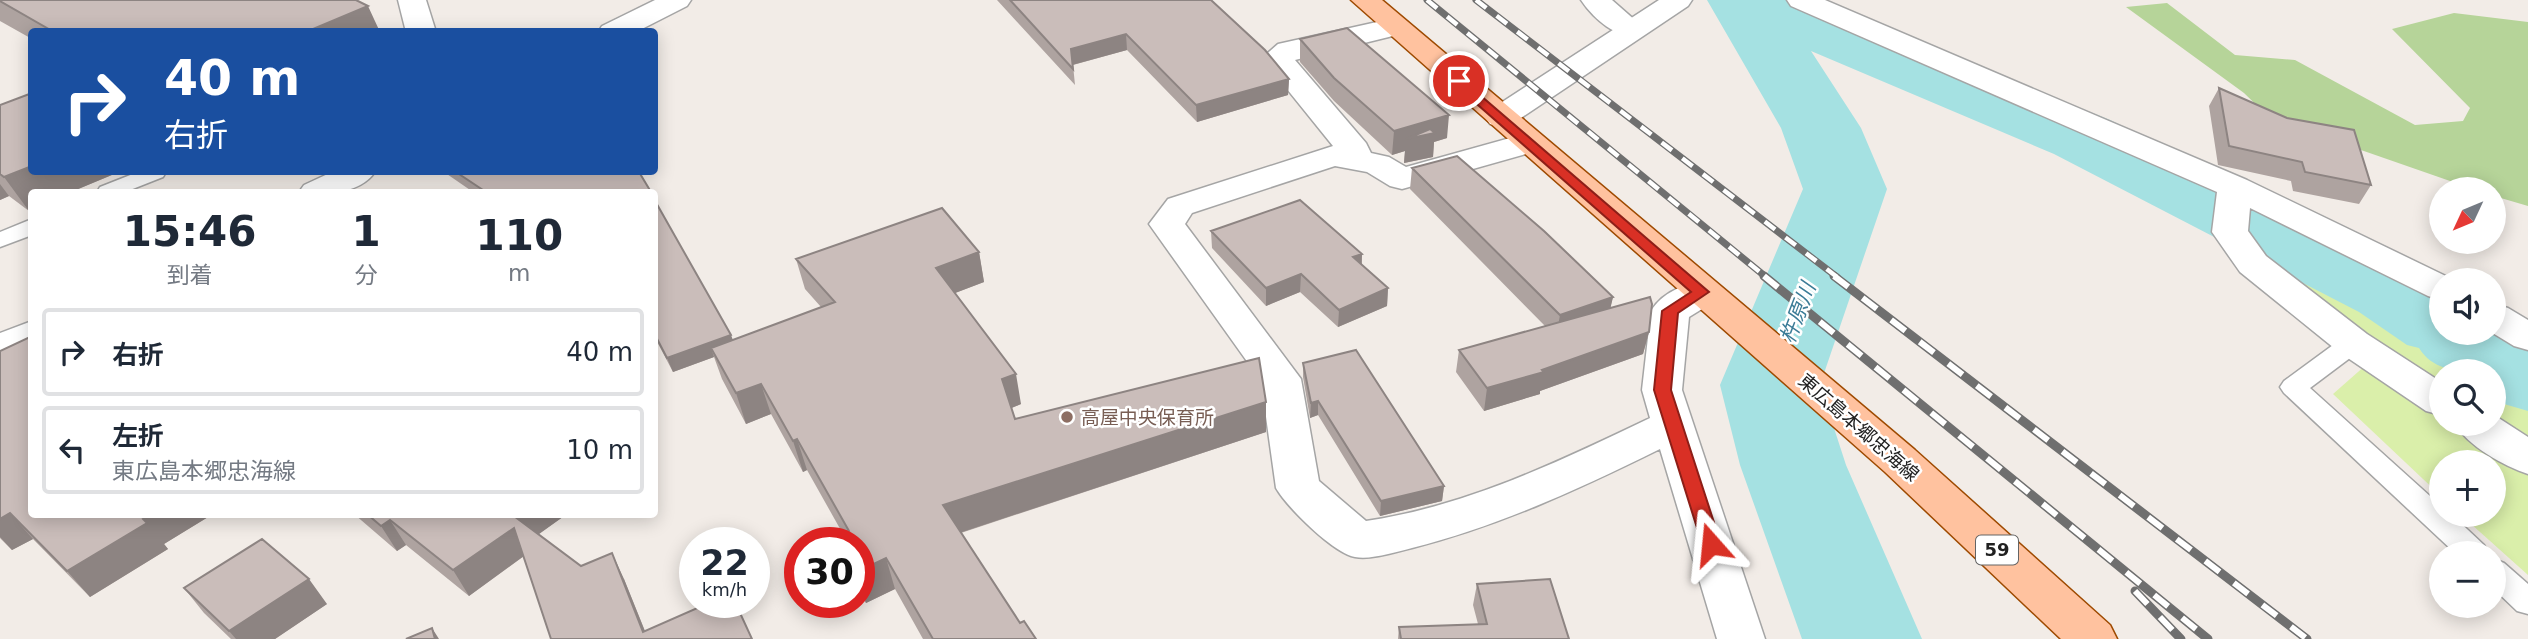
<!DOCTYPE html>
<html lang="ja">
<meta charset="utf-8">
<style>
:root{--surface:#fff;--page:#f2f2f3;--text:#1f2937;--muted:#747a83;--line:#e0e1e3}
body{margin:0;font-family:"DejaVu Sans","Noto Sans JP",sans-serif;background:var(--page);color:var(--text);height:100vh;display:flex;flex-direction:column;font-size:26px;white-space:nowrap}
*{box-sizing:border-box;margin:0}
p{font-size:23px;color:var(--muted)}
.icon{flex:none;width:38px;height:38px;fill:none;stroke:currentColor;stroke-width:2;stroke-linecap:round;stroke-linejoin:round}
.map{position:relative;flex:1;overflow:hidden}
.side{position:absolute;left:28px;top:189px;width:630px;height:329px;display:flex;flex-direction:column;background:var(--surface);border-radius:7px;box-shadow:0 4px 18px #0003}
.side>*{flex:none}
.hud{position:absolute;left:28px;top:28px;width:630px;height:147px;border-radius:7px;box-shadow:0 4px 18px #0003;background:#1a4fa0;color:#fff;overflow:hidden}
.needle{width:46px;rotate:226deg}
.tools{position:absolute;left:2429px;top:177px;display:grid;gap:14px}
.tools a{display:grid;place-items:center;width:77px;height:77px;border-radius:50%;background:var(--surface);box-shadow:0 4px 18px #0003;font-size:35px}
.speed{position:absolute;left:679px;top:527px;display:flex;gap:14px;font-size:35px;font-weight:700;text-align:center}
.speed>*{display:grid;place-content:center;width:91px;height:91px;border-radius:50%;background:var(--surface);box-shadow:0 4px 18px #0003;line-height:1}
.speed small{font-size:18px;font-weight:400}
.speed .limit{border:10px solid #d22;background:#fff;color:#111}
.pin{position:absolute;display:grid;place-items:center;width:60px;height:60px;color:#fff;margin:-30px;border:4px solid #fff;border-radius:50%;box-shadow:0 2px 7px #0007}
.me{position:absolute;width:77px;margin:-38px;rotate:342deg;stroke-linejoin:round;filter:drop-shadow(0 0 5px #0008)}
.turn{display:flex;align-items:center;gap:24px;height:147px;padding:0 21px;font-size:32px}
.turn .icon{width:91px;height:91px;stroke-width:2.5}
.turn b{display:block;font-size:49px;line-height:60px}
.eta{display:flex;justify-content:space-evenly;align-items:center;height:119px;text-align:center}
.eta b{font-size:42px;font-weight:600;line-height:49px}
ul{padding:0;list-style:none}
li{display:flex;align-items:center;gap:21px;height:88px;margin:0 14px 10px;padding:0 7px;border:4px solid var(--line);border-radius:7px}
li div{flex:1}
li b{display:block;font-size:26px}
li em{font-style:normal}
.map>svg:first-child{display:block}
</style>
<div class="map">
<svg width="2528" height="639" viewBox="0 0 2528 639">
<rect width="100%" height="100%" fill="#f2ece7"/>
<path fill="#daefaa" d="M2265 238 2490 371H2441V399L2412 382 2441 402V424H2473L2528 461V575L2461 515 2494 514V462H2441V496L2333 394 2375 357 2247 256Z
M2494 373 2528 394V454L2480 424H2494Z"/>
<path fill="#b6d499" d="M2167 3 2235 55 2295 60 2415 125 2463 121 2470 108 2392 29 2454 13 2528 22V206L2494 196V189H2473L2338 142 2281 129 2244 93 2126 7Z"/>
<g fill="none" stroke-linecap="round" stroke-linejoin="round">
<path fill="#a5e1e2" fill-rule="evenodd" d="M1707 0H1810L2110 120 2425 270 2441 280V332H2494V311L2528 332V411L2494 401V371C2466 371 2436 375 2419 348L2407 345 2359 312 2054 154 1811 51 1861 128 1887 189 1820 385 1846 465 1922 639H1802L1740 465 1720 385 1803 189 1781 128Z"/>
<g stroke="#a5a5a5" stroke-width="3">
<path id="service" d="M138 172H166L163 177 125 192H97L100 187Z
M32 219V235L0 247V232Z
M2353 335 2362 337 2365 343 2362 349 2310 388 2441 506V514H2451L2484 545 2489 553H2455L2284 393 2280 387 2284 381 2344 337Z
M2494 559 2504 563 2528 584V614L2517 611 2494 589Z"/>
</g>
<g stroke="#a5a5a5" stroke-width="3">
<path id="minor" d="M398 0H426L436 32H406Z
M1581 0H1612L1645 29 1640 35C1618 41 1593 18 1581 0Z
M1787 0H1825L2247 180 2454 280H2441V300L2428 296 2250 208 2248 231 2266 256 2367 334 2441 382V415L2426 411 2339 352 2240 272 2212 232 2217 192 1791 6Z
M1395 18 1405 21 1410 27 1405 33 1295 60 1366 143 1371 153 1389 157 1406 167 1528 133 1540 136 1544 143 1540 150 1402 189 1390 186 1367 172 1335 166 1192 213 1185 224 1301 379 1319 481 1366 521C1467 506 1558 462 1650 418L1642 390 1651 311C1663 291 1693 278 1715 283L1721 292 1715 301 1689 317 1682 390 1765 639H1717L1660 449C1579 489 1499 526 1412 548 1396 552 1371 560 1355 557 1333 553 1287 507 1276 488L1261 381 1149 224 1168 199 1333 146 1262 58 1278 44Z
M2494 304 2508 308 2528 320V350L2514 346 2491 332H2494Z
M2494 415 2528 437V474C2504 466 2468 446 2455 424H2494Z"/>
</g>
<g stroke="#a5a5a5" stroke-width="3">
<path id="tertiary" d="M655 0H691L687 6 636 32H598L602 26Z
M1659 0H1692L1688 6 1512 124 1501 127 1490 124 1485 117 1490 110Z
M332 172H375C359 195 324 194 299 192L304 185Z
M32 321V350L0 362V333Z"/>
</g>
<g stroke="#9e4a00" stroke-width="3">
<path id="primary" d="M1351 0H1382L1915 450 2110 625 2117 639H2061L1885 472Z"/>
</g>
<use href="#service" fill="#fff" fill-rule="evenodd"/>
<use href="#minor" fill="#fff" fill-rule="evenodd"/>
<use href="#tertiary" fill="#fff" fill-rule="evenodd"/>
<use href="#primary" fill="#ffc29f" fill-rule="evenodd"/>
<g stroke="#6f6f6f" stroke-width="7">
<path id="rail-far1" d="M1427 0 1766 277
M1476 0 1837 277"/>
</g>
<g stroke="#6f6f6f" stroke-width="9">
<path id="rail" d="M1764 276 2208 639
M1834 276 2307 639
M2135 591 2181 639"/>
</g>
<use href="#rail-far1" stroke="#fff" stroke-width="4.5" stroke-dasharray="13" stroke-linecap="butt"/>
<use href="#rail" stroke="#fff" stroke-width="6" stroke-dasharray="18" stroke-linecap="butt"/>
</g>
<path fill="#aea3a0" d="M0 0 380 32H32V39L0 21Z
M997 0H1211L1289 79 1288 95 1197 122 1127 50 1073 65 1075 85Z
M1300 39 1447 138 1434 142 1433 157 1404 163 1405 151 1392 155 1334 101 1300 62Z
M2219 88 2371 185 2359 204 2293 191 2291 181 2218 165 2209 106Z
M0 105 32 172H119L71 192H32L29 211 9 196 0 200Z
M1412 168 1613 297 1610 308 1649 332 1643 354 1540 391V394L1484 411 1456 372 1459 350 1545 326 1410 189Z
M444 172H639L651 192H473Z
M654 199 733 340 821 307 805 289 796 259 979 252 984 282 955 293 1021 404 1011 408 1015 419 1266 402V432L961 533 1020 623 1036 639H923L895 589 866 603 859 592V542H836L835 537 843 534 807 470 803 472 771 414 746 424 722 379 714 357 673 372 654 336Z
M1211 231 1362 254V265L1388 288 1387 306 1338 327 1300 292 1266 306 1212 248Z
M0 351 32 514H213L164 544 168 549 90 597 33 539 12 550 0 538Z
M1303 363 1444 486 1442 501 1380 516 1318 415 1310 418 1303 377Z
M354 514H567L538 534 581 566 624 579 645 631 752 639H551L524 556 469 596 406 545 397 551Z
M1477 584 1569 639H1398L1399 627 1478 624 1473 605Z
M184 588 327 604 275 639H231L204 613Z"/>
<path fill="#8d8482" d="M368 6 380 32H306Z
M1126 34 1127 50 1072 65 1071 49Z
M1289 79 1288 95 1197 122 1196 105Z
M1449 115 1447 138 1434 142 1433 157 1404 163 1405 151 1392 155 1394 131Z
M32 166V172H119L71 192H32V210L29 211 4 177Z
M0 184 9 196 0 200Z
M979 252 984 282 942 298 936 268Z
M1362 254 1361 271 1353 257Z
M1301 274 1300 292 1266 306V288Z
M1388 288 1387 306 1338 327 1339 310Z
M1613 297 1608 319 1556 337 1560 315Z
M1649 332 1643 354 1540 391V394L1484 411 1487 388Z
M731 335 736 349 711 348 714 357 673 372 667 358Z
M1016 374 1021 404 1007 410 1002 379Z
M761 384 771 414 746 424 736 393Z
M1318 401V415L1310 418 1311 403Z
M1266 402V432L950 536 943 505Z
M797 439 807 470 803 472 793 441Z
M1444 486 1442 501 1380 516 1381 501Z
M10 513 33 539 12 550 0 537V519Z
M151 514H213L164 544 168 549 90 597 67 571Z
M517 514H567L528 542 514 516Z
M390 520 406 545 397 551 381 526Z
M514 528 528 553 469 596 453 570Z
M612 553 624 579 648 639 643 632Z
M886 558 895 589 866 603 859 580V571Z
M309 579 327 604 275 639H236L229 631Z
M432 628 439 639H435Z"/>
<path fill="#cabdba" stroke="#8d8482" stroke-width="2" d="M0 0H356L368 6 306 32H54L0 1Z
M1010 0H1211L1265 50 1289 79 1196 105 1126 34 1071 49 1073 69Z
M1347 28 1449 115 1394 131 1334 78 1300 39Z
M2219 88 2287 118 2354 130 2371 185 2305 172 2302 162 2229 146Z
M32 93V166L4 177 0 174V105Z
M1430 129 1435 133 1406 139Z
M1457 156 1544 231 1613 297 1560 315 1412 168Z
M456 172H639L651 192H486Z
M654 199 731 335 667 358 654 333Z
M1300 200 1362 254 1353 257 1388 288 1339 310 1301 274 1266 288 1211 231Z
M942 208 979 252 936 268 1016 374 1002 379 1015 419 1259 358 1266 402 943 505 1020 623 1024 621 1036 639H933L886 558 859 571V542H838L835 537 849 531 797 439 793 441 761 384 736 393 711 348 835 302 796 259Z
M1650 297 1652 304 1649 332 1542 370 1544 372 1487 388 1459 350Z
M32 336V514H151L143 519 147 523 67 571 10 513 0 519V351Z
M1356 350 1444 486 1381 501 1318 401 1311 403 1303 363Z
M367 514H517L514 516 581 566 612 553 643 632 711 602H735L752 639H551L514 528 453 570 390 520 381 526Z
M262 539 309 579 229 631 184 588Z
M1550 579 1569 639H1401L1399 627 1487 624 1477 584Z
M432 628 435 639H406Z"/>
<path fill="#d93025" stroke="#8d1f18" stroke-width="2" d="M1459 77 1709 292 1678 313 1671 390 1721 544 1718 549 1711 551 1704 549 1702 544 1654 390 1662 311 1691 292 1454 84V78Z"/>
<circle fill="#8d6e63" stroke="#fff" stroke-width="2.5" cx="1067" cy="417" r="7"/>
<g text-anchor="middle" stroke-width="5" stroke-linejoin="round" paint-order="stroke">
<rect fill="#fff" stroke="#646464" stroke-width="2" x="1976" y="535.5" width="42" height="29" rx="5"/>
<g font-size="18" font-weight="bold" fill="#212121">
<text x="1997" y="556">59</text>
</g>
<g font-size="19" fill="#785e54" stroke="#fff" text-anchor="start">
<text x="1081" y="424">高屋中央保育所</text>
</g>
<g font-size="19" fill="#212121" stroke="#fff">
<text transform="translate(1859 427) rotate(41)" y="7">東広島本郷忠海線</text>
</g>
<g font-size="21" font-style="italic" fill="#3b7c97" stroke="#fff">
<text transform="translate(1798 313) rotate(-69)" y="7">杵原川</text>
</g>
</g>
</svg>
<div class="tools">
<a><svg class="needle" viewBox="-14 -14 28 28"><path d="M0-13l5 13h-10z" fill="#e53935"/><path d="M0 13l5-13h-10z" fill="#747a83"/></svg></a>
<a><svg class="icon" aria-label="sound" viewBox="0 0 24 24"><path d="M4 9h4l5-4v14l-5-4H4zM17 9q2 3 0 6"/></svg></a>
<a><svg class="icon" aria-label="search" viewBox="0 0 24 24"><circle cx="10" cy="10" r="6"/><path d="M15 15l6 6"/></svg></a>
<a>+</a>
<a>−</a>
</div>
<div class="speed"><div>22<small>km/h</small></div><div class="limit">30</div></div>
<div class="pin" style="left:1459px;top:81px;background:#d93025"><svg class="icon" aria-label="arrive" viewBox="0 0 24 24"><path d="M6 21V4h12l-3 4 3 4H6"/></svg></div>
<svg class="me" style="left:1711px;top:544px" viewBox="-20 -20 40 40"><path d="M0-17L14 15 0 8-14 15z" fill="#d93025" stroke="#fff" stroke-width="4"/></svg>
<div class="hud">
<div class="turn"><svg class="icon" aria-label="right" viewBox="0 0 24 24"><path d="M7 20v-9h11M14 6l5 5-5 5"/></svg><div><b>40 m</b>右折</div></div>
</div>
<section class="side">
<div class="eta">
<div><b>15:46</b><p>到着</p></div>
<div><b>1</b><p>分</p></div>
<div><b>110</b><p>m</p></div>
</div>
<ul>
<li><svg class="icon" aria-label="right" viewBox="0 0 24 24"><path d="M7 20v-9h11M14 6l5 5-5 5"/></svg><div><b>右折</b></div><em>40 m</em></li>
<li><svg class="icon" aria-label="left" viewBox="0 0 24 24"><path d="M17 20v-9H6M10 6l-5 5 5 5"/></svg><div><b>左折</b><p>東広島本郷忠海線</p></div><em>10 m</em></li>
</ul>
</section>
</div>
